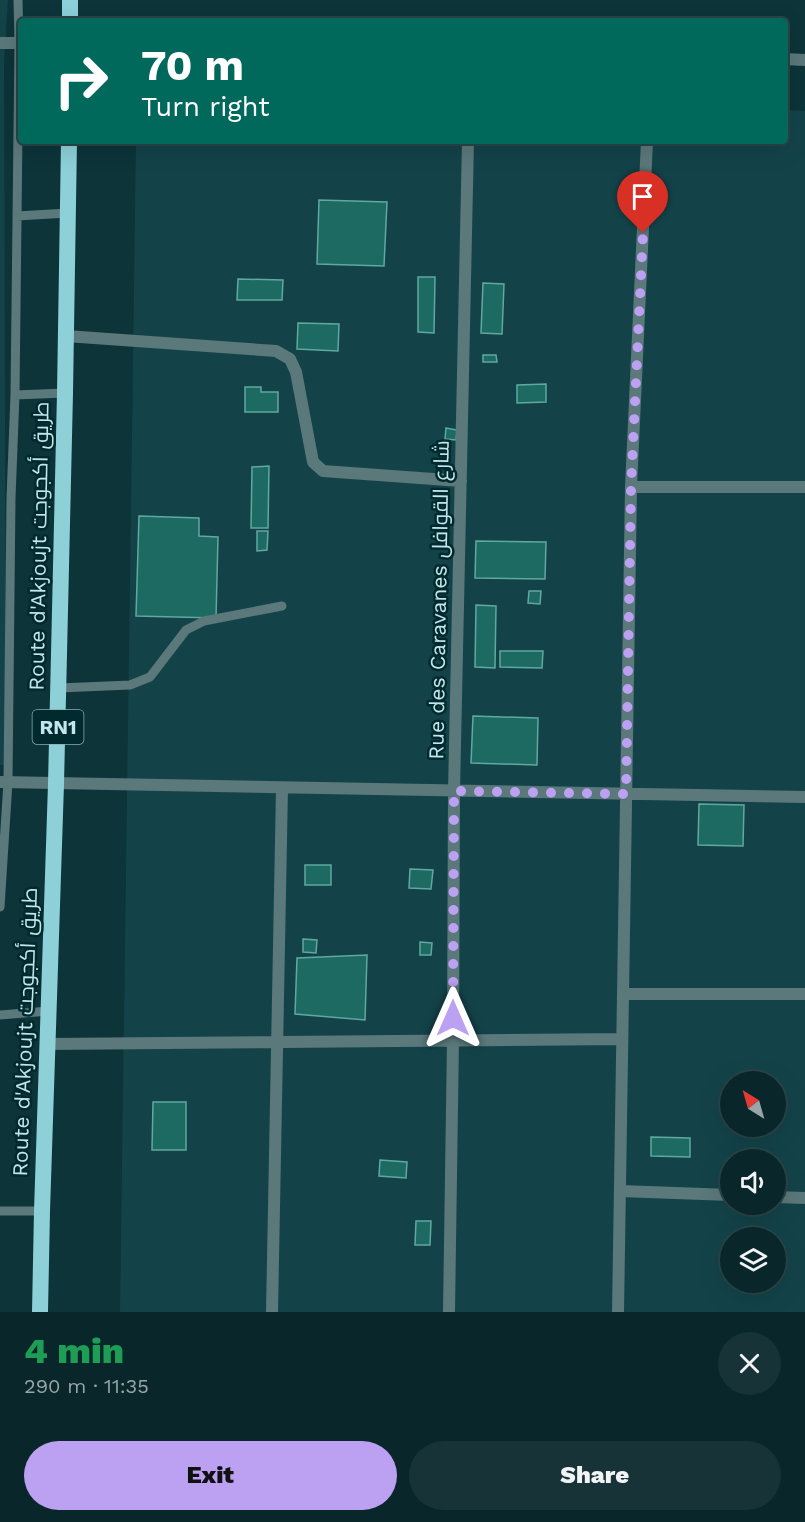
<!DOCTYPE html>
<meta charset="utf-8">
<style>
:root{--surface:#09272b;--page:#173337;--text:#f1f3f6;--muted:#99a5a9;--line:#294447;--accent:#bca0f2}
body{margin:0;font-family:"Work Sans",Cairo,sans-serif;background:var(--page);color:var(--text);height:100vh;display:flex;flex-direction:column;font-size:22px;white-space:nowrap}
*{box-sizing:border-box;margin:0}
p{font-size:20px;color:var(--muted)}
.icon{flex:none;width:33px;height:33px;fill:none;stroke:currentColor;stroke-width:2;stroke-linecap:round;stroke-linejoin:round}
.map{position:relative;height:1312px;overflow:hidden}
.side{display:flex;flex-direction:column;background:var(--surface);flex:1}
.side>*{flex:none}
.hud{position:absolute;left:18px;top:18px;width:770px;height:126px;border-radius:6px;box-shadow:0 6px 24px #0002,0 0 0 2px var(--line);background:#00695c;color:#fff;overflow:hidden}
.needle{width:39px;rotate:323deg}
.tools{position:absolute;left:720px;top:1071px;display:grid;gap:12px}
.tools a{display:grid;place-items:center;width:66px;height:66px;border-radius:50%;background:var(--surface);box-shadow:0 6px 24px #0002,0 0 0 2px var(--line);font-size:30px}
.pin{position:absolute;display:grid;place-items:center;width:51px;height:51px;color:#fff;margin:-62px -26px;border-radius:50% 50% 50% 0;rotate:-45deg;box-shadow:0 0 6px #0007}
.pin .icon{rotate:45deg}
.me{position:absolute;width:66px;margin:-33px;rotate:0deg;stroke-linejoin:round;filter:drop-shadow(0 0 4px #0008)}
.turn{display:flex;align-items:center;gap:21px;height:126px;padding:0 24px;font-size:27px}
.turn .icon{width:78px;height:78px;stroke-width:2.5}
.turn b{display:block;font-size:42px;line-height:51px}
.round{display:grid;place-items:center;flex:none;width:63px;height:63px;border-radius:32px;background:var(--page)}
.summary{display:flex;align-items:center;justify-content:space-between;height:102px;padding:0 24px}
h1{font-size:36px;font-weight:800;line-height:45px;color:#1e9e55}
.action{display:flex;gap:12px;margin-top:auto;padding:12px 24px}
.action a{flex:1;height:69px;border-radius:36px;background:var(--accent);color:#111;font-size:24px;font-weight:800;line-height:69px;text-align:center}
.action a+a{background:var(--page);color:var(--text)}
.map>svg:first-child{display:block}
</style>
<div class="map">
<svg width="805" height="1312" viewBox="0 0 805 1312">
<rect width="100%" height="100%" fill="#0c3439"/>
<path fill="#134349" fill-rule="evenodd" d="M0 0H8L4 62 6 765H0Z
M785 110 805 111V1312H120L136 141H784ZM730 1082H776V1126H730ZM730 1160H776V1204H730ZM730 1238H776V1282H730Z"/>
<path fill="#1d6a63" stroke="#60a8a0" stroke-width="1.5" d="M319 200 387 202 384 266 317 264Z
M418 277H435L434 333 418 332Z
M238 279 283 280 282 300H237Z
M483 283 504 284 502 334 481 333Z
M298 323 339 324 338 351 297 349Z
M483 355H496L497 362H483Z
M546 384V402L517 403V385Z
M245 387H261V392H278V412H245Z
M446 428 457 430 456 440 445 439Z
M269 466 268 528H251L252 467Z
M139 516 199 518V536L218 537 216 618 136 616Z
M257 531H268L267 550 257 551Z
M476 541 546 542 545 579 475 578Z
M529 591H541L540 604 528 603Z
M476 605 496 606 495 668 475 667Z
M500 651H543L542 668 500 667Z
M473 716 538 718 537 765 471 763Z
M699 804 744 805 743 846 698 845Z
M305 865H331V885H305Z
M410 869 433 870 431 889 409 888Z
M303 939 317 940 316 953 303 952Z
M420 942 432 943 431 955H420Z
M367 955 365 1020 295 1014 297 958Z
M153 1102H186V1150H152Z
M651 1137 690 1138V1157L651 1156Z
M380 1160 407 1162 406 1178 379 1176Z
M416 1221H431L430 1245H415Z"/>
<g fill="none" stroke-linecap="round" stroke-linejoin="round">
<path stroke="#5b787b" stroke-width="9" d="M17 216 68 213
M15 395 65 393
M59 688 130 685 150 677 186 630 204 621 282 606
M0 907 8 782 11 498 15 395 19 43 18 0
M0 1015 49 1011
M0 1211H42"/>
<path stroke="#5b787b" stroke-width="12" d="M0 43H21
M66 336 276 351 290 359 296 372 313 462 323 471 461 481
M631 487H805
M0 782 805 797
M623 994H805
M47 1044 622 1039
M620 1191 730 1195
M776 1197 805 1198
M272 1312 282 788
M449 1312 453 1040 454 791 468 141
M618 1312 631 487 647 141"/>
<path stroke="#5b787b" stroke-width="12" d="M784 59 805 60"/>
<path stroke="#8dd0d8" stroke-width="16" d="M70 21V0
M40 1312 42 1211 56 784 65 393 69 141"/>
</g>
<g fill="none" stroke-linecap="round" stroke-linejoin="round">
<path stroke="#bca0f2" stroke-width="10" stroke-dasharray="0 18" d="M453 1018 454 791 626 794 631 487 643 233"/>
</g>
<g text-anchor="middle" stroke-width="5" stroke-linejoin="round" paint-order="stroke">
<rect fill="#012a2f" stroke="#89aeb2" stroke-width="1.5" x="32.5" y="710" width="51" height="34" rx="4.5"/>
<g font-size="20" font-weight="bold" fill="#c3e6ea">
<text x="58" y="734">RN1</text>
</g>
<g font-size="21" fill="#c3e6ea" stroke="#012a2f">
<text transform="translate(39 546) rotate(-89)" y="7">Route d'Akjoujt طريق أكجوجت</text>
<text transform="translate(439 600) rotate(-89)" y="7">Rue des Caravanes شارع القوافل</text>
<text transform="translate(25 1032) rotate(-88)" y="7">Route d'Akjoujt طريق أكجوجت</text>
</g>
</g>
</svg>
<div class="tools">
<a><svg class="needle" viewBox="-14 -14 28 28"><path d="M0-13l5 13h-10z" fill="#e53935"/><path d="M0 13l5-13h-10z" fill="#99a5a9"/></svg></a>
<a><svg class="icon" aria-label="sound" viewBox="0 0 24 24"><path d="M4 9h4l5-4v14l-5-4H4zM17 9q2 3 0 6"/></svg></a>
<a><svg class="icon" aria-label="layers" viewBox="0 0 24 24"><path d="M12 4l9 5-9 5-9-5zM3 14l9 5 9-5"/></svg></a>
</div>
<div class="pin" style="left:643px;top:233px;background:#d93025"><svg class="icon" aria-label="arrive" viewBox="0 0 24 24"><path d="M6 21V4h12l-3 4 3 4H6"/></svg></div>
<svg class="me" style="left:453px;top:1018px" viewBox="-20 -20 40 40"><path d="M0-17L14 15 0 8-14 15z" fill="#bca0f2" stroke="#fff" stroke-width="4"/></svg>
<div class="hud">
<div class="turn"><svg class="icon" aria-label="right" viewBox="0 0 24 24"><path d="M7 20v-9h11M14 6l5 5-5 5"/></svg><div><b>70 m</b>Turn right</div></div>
</div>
</div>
<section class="side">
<div class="summary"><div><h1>4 min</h1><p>290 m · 11:35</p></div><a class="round"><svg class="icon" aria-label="close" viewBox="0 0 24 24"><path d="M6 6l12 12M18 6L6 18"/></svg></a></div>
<div class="action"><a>Exit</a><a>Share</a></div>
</section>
